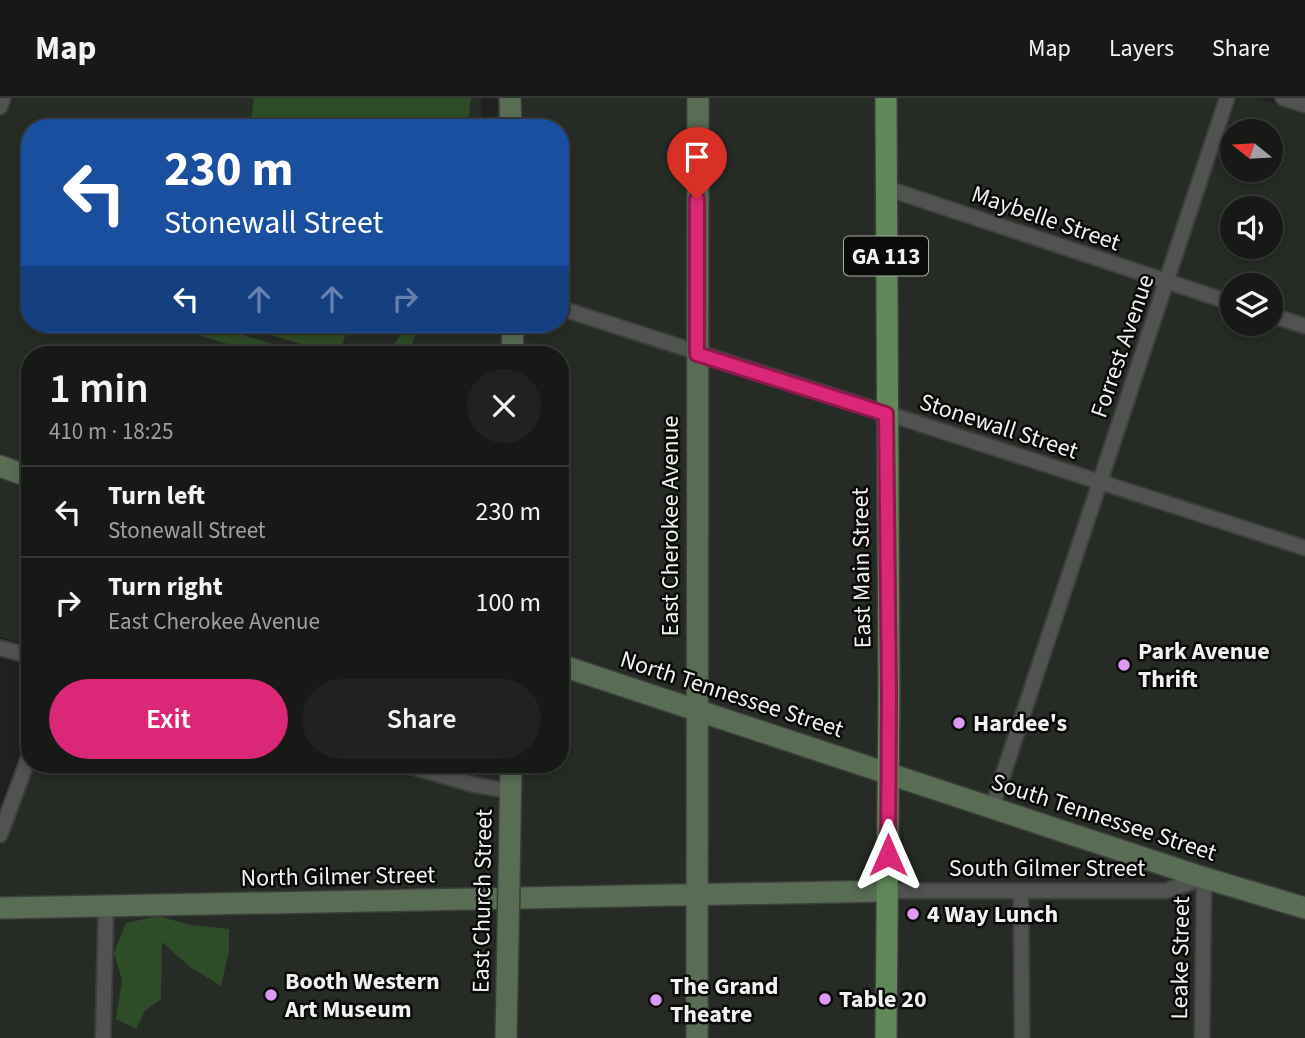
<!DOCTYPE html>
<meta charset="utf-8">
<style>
:root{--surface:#171917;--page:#202220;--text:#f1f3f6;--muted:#9ea0a1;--line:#363836;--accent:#db2777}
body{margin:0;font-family:"Source Sans 3",sans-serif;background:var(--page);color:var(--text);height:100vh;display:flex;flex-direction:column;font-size:26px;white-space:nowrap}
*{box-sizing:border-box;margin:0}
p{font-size:23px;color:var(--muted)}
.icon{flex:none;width:38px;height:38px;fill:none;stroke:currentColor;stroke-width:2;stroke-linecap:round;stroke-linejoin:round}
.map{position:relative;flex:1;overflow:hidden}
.sheet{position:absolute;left:21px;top:248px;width:548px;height:427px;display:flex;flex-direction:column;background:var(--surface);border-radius:28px;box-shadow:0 4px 10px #0003,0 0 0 2px var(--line)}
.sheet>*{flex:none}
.top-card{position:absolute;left:21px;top:21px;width:548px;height:214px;border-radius:28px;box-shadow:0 4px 10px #0003,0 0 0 2px var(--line);background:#1a4fa0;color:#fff;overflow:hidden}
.needle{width:46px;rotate:288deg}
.fabs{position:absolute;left:1220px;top:21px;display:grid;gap:14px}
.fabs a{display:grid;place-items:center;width:63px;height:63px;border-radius:50%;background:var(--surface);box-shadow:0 4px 10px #0003,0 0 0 2px var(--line);font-size:35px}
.pin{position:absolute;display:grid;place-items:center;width:60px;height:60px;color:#fff;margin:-72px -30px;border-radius:50% 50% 50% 0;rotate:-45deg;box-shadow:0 0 7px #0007}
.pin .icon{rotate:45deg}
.me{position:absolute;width:77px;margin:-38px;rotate:0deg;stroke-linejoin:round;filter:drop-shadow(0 0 5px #0008)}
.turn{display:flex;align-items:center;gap:24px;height:147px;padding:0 28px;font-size:32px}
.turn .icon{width:91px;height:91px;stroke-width:2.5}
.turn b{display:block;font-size:49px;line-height:60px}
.lanes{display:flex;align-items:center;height:66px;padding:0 28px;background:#0003;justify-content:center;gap:35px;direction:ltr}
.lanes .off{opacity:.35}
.round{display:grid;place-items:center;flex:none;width:74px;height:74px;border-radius:37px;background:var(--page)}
.head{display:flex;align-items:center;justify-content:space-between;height:119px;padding:0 28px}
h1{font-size:42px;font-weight:600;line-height:52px}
.action{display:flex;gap:14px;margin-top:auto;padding:14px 28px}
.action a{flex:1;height:80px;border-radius:42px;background:var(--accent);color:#fff;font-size:28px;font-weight:600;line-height:80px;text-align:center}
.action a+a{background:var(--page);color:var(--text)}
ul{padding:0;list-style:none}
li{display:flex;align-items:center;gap:21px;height:91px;padding:0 28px;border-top:2px solid var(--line)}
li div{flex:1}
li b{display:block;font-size:26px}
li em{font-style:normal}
header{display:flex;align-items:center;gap:42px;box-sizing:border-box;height:98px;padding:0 35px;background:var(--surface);border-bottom:2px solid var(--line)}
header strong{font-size:33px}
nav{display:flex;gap:38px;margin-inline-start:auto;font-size:24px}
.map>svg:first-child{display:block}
</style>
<header>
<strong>Map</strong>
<nav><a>Map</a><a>Layers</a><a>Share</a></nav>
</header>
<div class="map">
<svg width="1305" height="940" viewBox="0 0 1305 940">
<rect width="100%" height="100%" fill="#1f211f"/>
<path fill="#262b25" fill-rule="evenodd" d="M0 0H482L481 30H30V226H560V30H495L499 0H1257L1305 16V940H0V750L30 658V667H560V257H30V547L0 539ZM1232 33H1270V72H1232ZM1232 110H1270V149H1232ZM1232 187H1270V226H1232Z"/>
<path fill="#2e4c27" d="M254 0H471L467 30H250Z
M162 226H207L309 257H263Z
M234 226H349L339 257Z
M404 226H419L412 246 404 257H385L399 240Z
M158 818 191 827 229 831V853L221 888 190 869 162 844 161 901 145 913 136 931 116 921 122 882 114 855 126 825Z"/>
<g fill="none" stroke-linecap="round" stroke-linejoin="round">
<g stroke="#3c3e3c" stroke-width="18">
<path id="street" d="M1283 0 1305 7
M0 9 3 0
M886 90 1232 205
M560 210 1305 450
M1270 217 1305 228
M0 550 30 558
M406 667 475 687 510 693
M992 710 1227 0
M0 737 30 656
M887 793H1165L1204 780 1202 940
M1021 793 1022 940
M103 940 106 809"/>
</g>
<g stroke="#3c3e3c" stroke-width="24">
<path id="secondary" d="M510 0 511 30
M512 257 513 226
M0 368 30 379
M560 567 1195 777 1305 810
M509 784 511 667
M0 810 887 793
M697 940 698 0"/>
</g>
<g stroke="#3c3e3c" stroke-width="24">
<path id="primary" d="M886 940 889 596 886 0"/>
</g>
<use href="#street" stroke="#515351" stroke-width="14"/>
<use href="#secondary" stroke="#586d54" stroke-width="21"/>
<use href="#primary" stroke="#608858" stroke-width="21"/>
<g stroke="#3c3e3c" stroke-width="24" stroke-linecap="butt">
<path id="secondary-bridge" d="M506 940 509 784"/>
</g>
<use href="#secondary-bridge" stroke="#586d54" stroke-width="21"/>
</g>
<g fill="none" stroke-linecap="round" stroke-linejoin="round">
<g stroke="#8e194d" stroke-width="18">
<path id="route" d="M697 101V256L886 316 889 596 888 757"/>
</g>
<use href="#route" stroke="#db2777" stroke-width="12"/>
</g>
<g fill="#dd99f4" stroke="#0a0a09" stroke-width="2.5">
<circle cx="1124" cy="567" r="7"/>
<circle cx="959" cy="625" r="7"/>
<circle cx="913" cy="816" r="7"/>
<circle cx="271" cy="897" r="7"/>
<circle cx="825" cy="901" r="7"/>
<circle cx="656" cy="902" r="7"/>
</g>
<g text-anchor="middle" stroke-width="5" stroke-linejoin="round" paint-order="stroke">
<rect fill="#0a0a09" stroke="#abacab" stroke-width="2" x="844" y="138.5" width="84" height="39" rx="5"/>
<g font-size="23" font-weight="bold" fill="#f0f1f0">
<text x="886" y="166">GA 113</text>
</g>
<g font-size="24" fill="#f0f1f0" stroke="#0a0a09">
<text transform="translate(1046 120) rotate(19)" y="8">Maybelle Street</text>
<text transform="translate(1122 248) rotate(-71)" y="8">Forrest Avenue</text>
<text transform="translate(999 328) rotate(18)" y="8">Stonewall Street</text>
<text transform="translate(670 428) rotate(-90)" y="8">East Cherokee Avenue</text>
<text transform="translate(861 470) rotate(-91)" y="8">East Main Street</text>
<text transform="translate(732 596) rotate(18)" y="8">North Tennessee Street</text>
<text transform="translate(1104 719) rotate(18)" y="8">South Tennessee Street</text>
<text x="1047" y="778">South Gilmer Street</text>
<text transform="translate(338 778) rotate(-1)" y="8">North Gilmer Street</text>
<text transform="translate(482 803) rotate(-89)" y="8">East Church Street</text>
<text transform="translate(1180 860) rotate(-89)" y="8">Leake Street</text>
</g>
<g font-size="24" font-weight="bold" fill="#f0f1f0" stroke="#0a0a09" text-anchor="start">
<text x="1138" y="561">Park Avenue<tspan x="1138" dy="28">Thrift</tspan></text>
<text x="973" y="633">Hardee's</text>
<text x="927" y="824">4 Way Lunch</text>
<text x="285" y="891">Booth Western<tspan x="285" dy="28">Art Museum</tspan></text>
<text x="670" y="896">The Grand<tspan x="670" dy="28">Theatre</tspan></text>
<text x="839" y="909">Table 20</text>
</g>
</g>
</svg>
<div class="fabs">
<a><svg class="needle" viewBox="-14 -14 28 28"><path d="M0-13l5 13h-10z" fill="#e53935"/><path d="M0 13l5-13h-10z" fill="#9ea0a1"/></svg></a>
<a><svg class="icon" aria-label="sound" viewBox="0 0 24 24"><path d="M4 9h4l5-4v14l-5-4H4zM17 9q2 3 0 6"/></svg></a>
<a><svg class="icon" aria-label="layers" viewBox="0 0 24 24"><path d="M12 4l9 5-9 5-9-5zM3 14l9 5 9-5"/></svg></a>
</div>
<div class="pin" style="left:697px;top:101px;background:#d93025"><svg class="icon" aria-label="arrive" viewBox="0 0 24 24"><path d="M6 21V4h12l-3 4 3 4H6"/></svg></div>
<svg class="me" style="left:888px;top:757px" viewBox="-20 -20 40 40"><path d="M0-17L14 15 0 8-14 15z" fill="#db2777" stroke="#fff" stroke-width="4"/></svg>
<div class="top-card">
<div class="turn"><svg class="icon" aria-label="left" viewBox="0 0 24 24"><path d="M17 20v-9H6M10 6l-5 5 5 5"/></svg><div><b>230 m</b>Stonewall Street</div></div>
<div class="lanes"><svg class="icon" aria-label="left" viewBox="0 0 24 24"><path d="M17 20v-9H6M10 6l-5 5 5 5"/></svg><svg class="icon off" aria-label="ahead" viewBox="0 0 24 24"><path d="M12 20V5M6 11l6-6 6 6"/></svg><svg class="icon off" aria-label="ahead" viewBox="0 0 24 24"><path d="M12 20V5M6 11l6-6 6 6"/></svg><svg class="icon off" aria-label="right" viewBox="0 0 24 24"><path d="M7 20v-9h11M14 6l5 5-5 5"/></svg></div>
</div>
<section class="sheet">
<div class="head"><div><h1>1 min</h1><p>410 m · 18:25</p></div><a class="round"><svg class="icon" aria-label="close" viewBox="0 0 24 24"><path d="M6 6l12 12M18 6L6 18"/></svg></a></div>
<ul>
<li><svg class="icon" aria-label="left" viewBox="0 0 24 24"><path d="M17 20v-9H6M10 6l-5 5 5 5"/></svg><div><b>Turn left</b><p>Stonewall Street</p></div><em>230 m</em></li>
<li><svg class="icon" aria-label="right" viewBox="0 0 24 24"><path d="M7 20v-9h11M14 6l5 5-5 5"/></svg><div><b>Turn right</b><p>East Cherokee Avenue</p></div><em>100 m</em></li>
</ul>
<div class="action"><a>Exit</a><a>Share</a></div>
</section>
</div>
